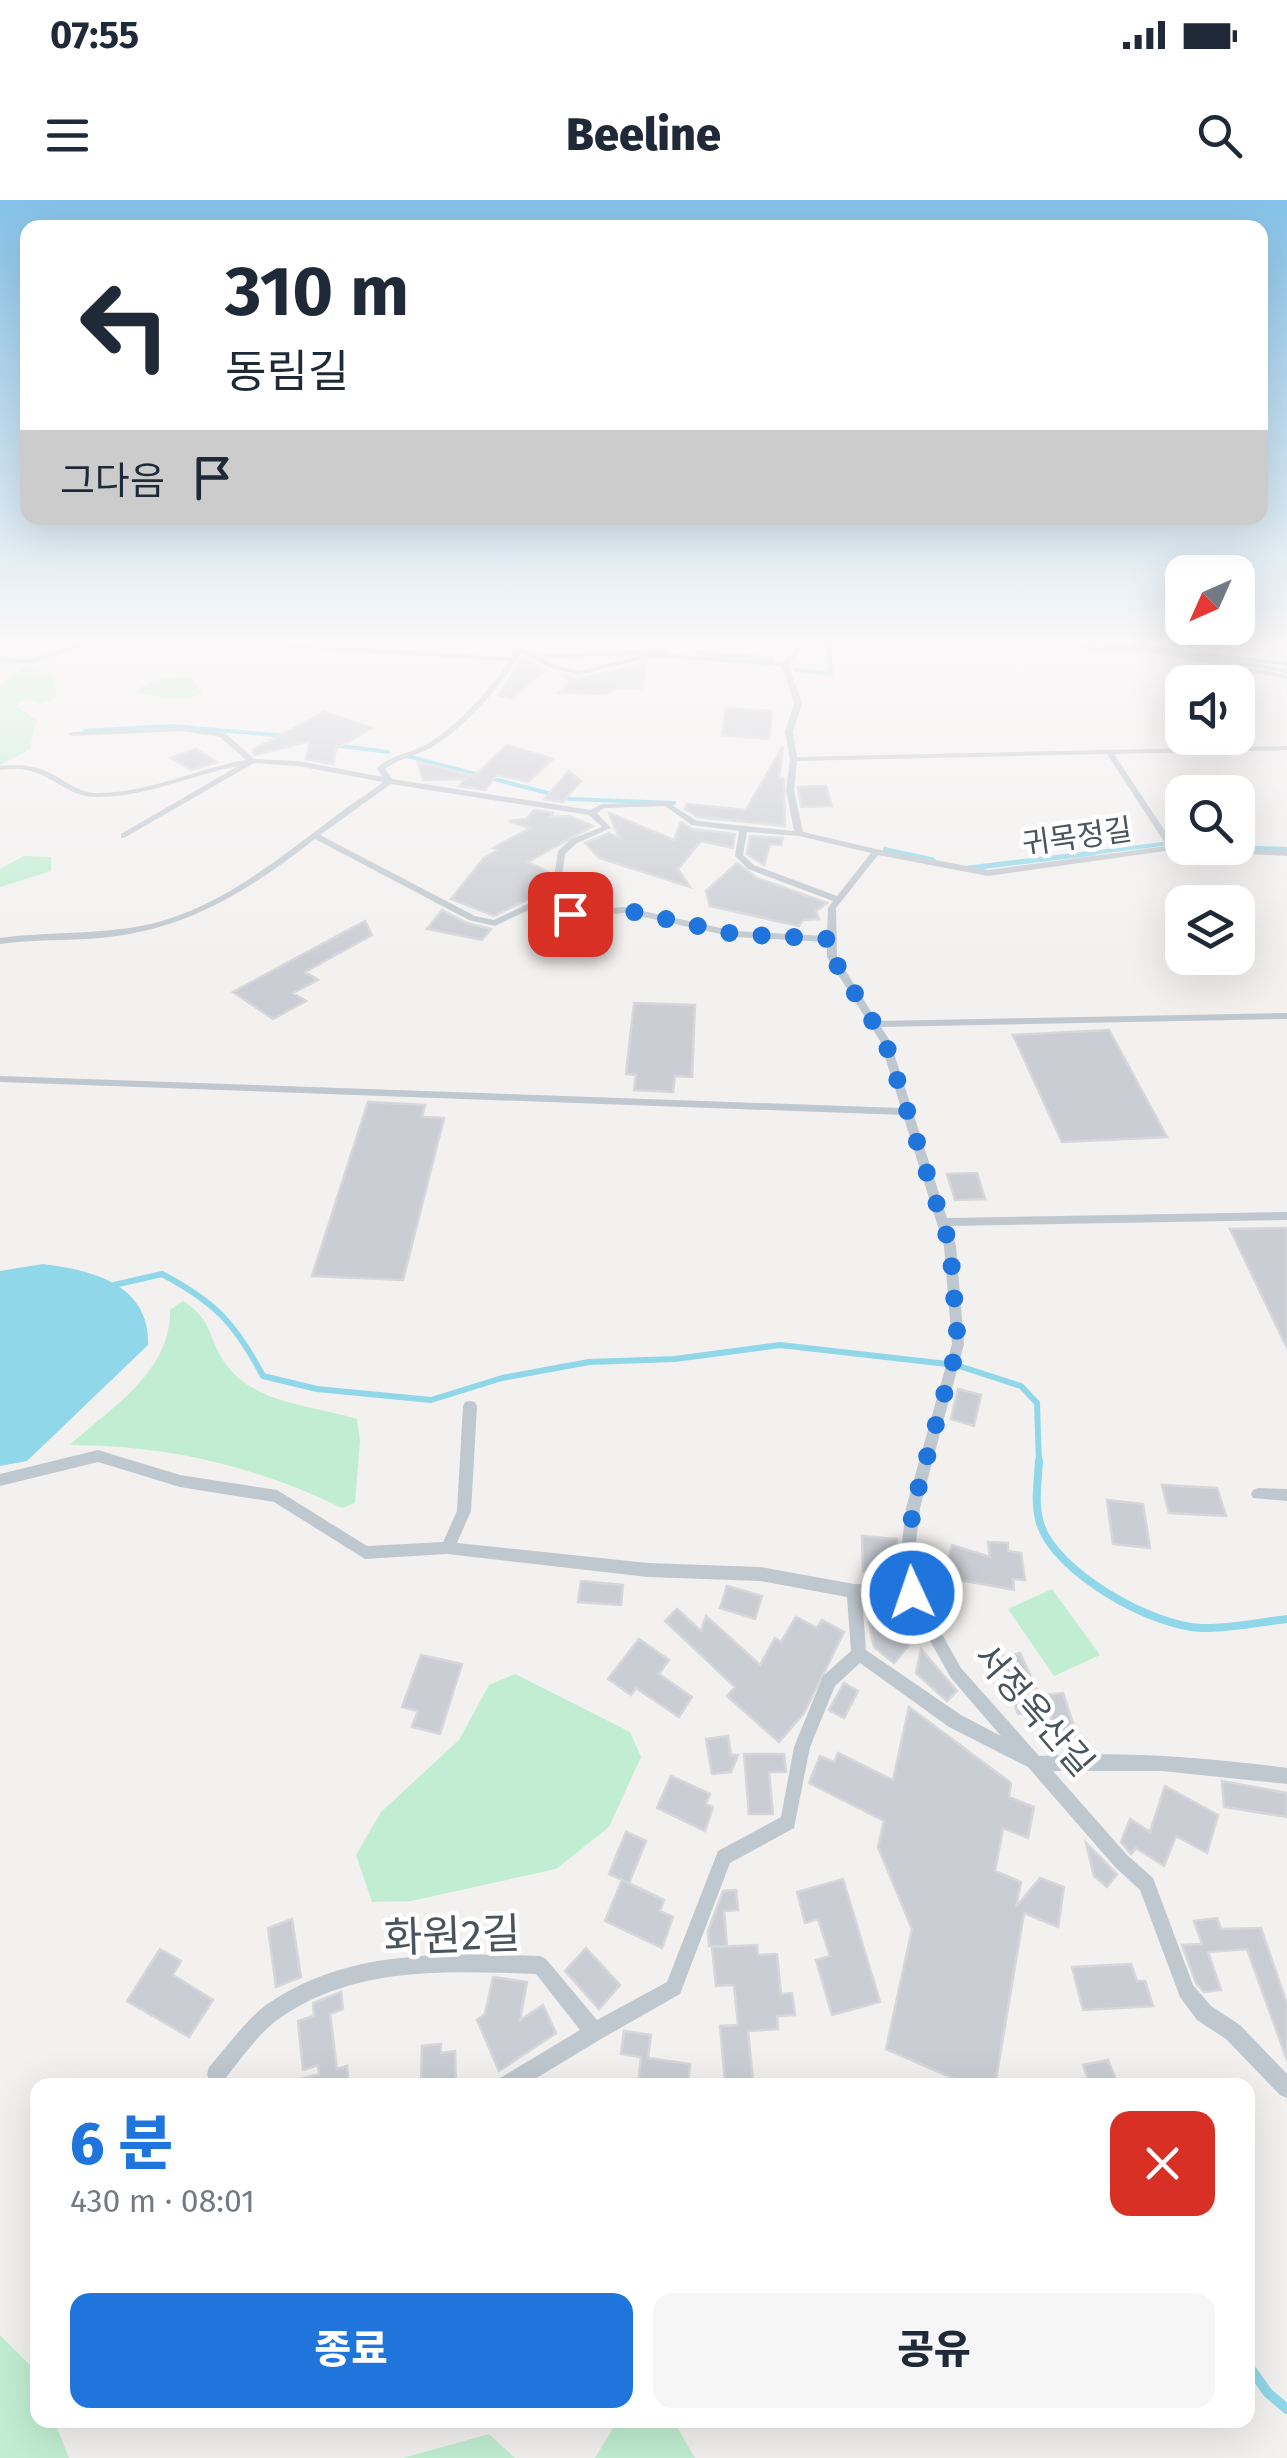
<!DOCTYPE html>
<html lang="ko">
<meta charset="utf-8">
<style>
:root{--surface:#fff;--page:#f6f6f7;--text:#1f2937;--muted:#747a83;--accent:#2075dd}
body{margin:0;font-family:"Fira Sans","Noto Sans KR",sans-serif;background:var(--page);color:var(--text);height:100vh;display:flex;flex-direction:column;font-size:38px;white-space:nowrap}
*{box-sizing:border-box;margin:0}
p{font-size:32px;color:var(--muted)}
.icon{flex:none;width:55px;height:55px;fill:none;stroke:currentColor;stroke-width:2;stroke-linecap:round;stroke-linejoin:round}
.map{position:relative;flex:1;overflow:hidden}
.side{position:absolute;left:30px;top:1878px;width:1225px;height:350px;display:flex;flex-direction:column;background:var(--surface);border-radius:20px;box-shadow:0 10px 40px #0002}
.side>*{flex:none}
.top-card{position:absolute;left:20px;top:20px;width:1248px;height:305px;border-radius:20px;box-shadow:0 10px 40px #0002;background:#fff;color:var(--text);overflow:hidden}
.needle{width:65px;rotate:225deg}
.tools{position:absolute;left:1165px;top:355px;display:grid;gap:20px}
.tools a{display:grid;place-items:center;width:90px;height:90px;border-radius:20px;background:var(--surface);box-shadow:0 10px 40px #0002;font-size:50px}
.pin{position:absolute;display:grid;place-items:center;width:85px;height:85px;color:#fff;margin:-42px;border-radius:20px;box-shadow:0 5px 15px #0006}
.me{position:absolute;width:110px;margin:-55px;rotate:357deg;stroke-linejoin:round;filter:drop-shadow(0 0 8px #0008)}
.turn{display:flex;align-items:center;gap:35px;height:210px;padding:0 40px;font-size:45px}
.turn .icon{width:130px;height:130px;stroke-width:2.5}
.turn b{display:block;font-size:70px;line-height:85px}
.then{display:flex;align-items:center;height:95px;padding:0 40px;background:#0003;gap:20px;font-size:38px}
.round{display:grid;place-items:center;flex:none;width:105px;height:105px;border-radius:20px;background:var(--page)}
.overview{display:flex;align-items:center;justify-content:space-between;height:170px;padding:0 40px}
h1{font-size:60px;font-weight:800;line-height:75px;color:var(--accent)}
.cta{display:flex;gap:20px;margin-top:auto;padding:20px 40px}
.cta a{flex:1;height:115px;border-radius:20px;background:var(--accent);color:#fff;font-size:40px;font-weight:800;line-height:115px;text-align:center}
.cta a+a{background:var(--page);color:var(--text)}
.status{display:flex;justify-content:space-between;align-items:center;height:70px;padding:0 50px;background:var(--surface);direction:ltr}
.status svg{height:28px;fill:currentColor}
header{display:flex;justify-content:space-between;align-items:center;height:130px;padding:0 40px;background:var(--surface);font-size:45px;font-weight:800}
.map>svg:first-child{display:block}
</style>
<div class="status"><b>07:55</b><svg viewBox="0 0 49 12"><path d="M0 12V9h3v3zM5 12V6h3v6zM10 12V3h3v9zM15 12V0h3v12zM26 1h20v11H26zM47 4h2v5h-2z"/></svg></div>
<header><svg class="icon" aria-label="menu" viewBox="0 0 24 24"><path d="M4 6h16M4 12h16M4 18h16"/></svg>Beeline<svg class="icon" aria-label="search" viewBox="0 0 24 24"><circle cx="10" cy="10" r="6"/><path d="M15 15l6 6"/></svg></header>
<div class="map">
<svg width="1287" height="2258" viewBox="0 0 1287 2258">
<rect width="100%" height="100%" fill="#f3f0f0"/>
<path fill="#c1eed2" d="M23 467 55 477 56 498 42 504 27 498 16 506 36 520 30 549 0 565V486Z
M191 477 202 494 183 499 134 493C150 478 170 478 191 477Z
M24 656 51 657V671L0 687V669Z
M183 1101C214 1121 207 1137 225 1163 253 1204 313 1205 357 1219L360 1241 355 1303 342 1308C256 1266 166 1245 70 1245 112 1207 171 1172 170 1110Z
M1052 1389 1100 1455 1054 1476 1008 1409Z
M515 1474 630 1532 641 1557 609 1627 556 1669 411 1701 372 1702 356 1655 381 1612 459 1540 489 1485Z
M0 2135 33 2168 38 2220H54L69 2258H0Z
M618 2220H673L695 2258H595Z
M489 2234 515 2258H403Z"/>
<path fill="#90d8e9" d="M43 1064C93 1070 150 1085 148 1145L27 1261 0 1266V1071Z"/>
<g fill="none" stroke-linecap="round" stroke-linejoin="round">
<path stroke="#90d8e9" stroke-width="4" d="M1084 445H1139L1287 471
M698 453 773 459
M543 456 668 452
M0 460 33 461 79 445
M796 470 831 474 829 445
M85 531 170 526 287 536
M334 545 388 552
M407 556 570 599 674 603
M1238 647 1287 649
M885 649 911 655
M1074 655 1163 644"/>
<path stroke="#90d8e9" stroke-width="5" d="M900 653 933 660
M969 668 1094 653"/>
<path stroke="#90d8e9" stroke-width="6" d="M114 1085 162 1074C215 1102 235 1123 263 1176L317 1189 431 1200 502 1178 589 1162 675 1159 780 1145 956 1165 1021 1186 1037 1203 1039 1264"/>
<path stroke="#90d8e9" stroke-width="8" d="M1039 1261C1038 1281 1034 1304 1040 1323 1054 1372 1153 1427 1202 1428 1230 1429 1260 1422 1287 1419"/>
<path stroke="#90d8e9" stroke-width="10" d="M1248 2165 1268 2193 1287 2209"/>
</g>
<path fill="#cacdd3" stroke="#d5d7db" stroke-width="2.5" d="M522 457 545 470 512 499 499 495Z
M647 462 642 488 615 489 607 494 559 493 570 482 564 475 579 479Z
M726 508 772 511 769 539 722 535Z
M324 512 372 528 336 549 333 564 306 559 310 541 255 555 253 550Z
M507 545 553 559 528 582 497 575 485 590 459 586 465 579 423 580 418 562 474 576Z
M783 546 779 578 784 579 785 626 698 617 685 609 687 604 746 610Z
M196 549 217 562 191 570 171 558Z
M569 571 581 581 563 602 544 599Z
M826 586 832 606 801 607 798 587Z
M534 610 553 613 550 617 569 616 593 626 528 662 550 673 534 696 494 716 451 699 484 658 498 650 493 648 530 628 509 621 526 619Z
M609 613 674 640 681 622 692 629 735 634 733 648 701 641 678 669 690 687 599 658 585 643 609 633 619 638Z
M750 636 783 638 781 645 770 644 764 665 747 654Z
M737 663 757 678 827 703 816 711 819 719 803 720 799 726 710 706 706 691Z
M442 710 467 723 491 729 482 740 427 729Z
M365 721 372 735 305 772 318 780 293 793 306 801 273 819 233 792Z
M634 803 695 805 692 877 675 876 673 892 634 890 636 875 626 874Z
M1109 830 1167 937 1062 942 1013 835Z
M368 902 425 905 422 917 444 918 403 1080 312 1076Z
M977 973 985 999 955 1000 947 974Z
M1287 1028V1148L1230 1029Z
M958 1189 981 1195 974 1226 951 1219Z
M1162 1285 1217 1288 1226 1316 1169 1313Z
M1107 1300 1143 1304 1150 1348 1113 1344Z
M862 1336 897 1339 898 1374 863 1371Z
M988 1342 1008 1343V1351L1021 1353 1025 1380 1013 1379 1014 1390 938 1376 942 1358 948 1360 952 1345 990 1357Z
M581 1381 623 1385 621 1405 578 1402Z
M727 1386 762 1396 755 1419 720 1408Z
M677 1409 701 1431 706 1416 760 1465 775 1438 781 1442 796 1417 817 1428 822 1420 844 1432 804 1513 779 1542 727 1496 735 1487 665 1421Z
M903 1410 910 1444 894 1463 874 1447 867 1412Z
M639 1439 669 1460 659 1474 692 1497 679 1517 636 1488 631 1495 608 1479Z
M921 1449 957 1491 947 1501 916 1473Z
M1020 1453 1047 1511 1018 1514 1004 1476 995 1477 988 1460Z
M421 1455 462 1464 440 1534 412 1527 418 1511 402 1507Z
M844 1483 858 1491 844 1518 829 1510Z
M1063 1493 1078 1539 1058 1541 1044 1495Z
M909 1507 1011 1583 1009 1597 1034 1607 1028 1638 1003 1628 995 1671 1021 1682 1016 1707 1040 1678 1064 1687 1058 1727 1024 1713 995 1885H968L886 1849 912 1729 878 1647 884 1621 809 1583 820 1556 834 1562 838 1553 893 1580Z
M728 1536 731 1555H738L731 1572 712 1574 706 1539Z
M744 1554H784L786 1572H769L773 1614H749Z
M671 1576 710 1594 706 1604 713 1607 705 1631 657 1608Z
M1222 1581 1287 1593V1617L1224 1607Z
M1165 1586 1218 1615 1207 1653 1176 1636 1164 1666 1136 1648 1131 1654 1121 1642 1130 1619 1150 1632Z
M626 1632 646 1641 629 1683 609 1674Z
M1086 1643 1117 1674 1107 1687 1094 1676Z
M843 1679 880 1802 832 1815 816 1760 830 1756 818 1719 805 1723 797 1692Z
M622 1680 664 1700 660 1711 673 1717 662 1748 605 1721Z
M736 1690 738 1710 724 1711 727 1746H709L708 1731 723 1691Z
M1217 1718 1221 1729 1261 1728 1287 1804V1860L1247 1749 1208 1752 1221 1790 1204 1792 1196 1783 1182 1745 1202 1744 1194 1721Z
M292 1719 301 1777 276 1787 268 1728Z
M757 1745 758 1755 777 1754 781 1794 792 1793 795 1815 777 1816 778 1829 748 1831 753 1880 725 1882 720 1826 738 1825 734 1785 716 1786 712 1747Z
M586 1748 620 1785 599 1809 565 1771Z
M160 1749 181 1761 173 1775 213 1800 189 1837 127 1801Z
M1131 1764 1137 1781H1145L1153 1806 1083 1810 1072 1767Z
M493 1777 527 1782 520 1820 543 1805 556 1833 499 1871 477 1820 485 1814Z
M341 1792 343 1809 330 1814 337 1869 347 1866 349 1885H298L297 1880 319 1874 318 1865 303 1870 298 1821 314 1816 313 1803Z
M624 1831 651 1835 648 1858 690 1864 688 1885H638L641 1857 621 1854Z
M441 1844V1853L455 1851 456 1885H421L422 1846Z
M1108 1860 1118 1885H1090L1083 1865Z"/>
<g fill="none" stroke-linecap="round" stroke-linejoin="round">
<path fill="#bfc8ce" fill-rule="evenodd" d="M276 445H309L512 457 515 446 523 445 522 447 554 465 578 471 652 453 783 462 800 445H806L788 464 802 503 793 532 797 557 1287 546V550L1114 554 1175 646 1287 650V656L1172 650 988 676 878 655 836 708 837 757 877 821 1287 813V819L881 827 890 841 947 1018 1287 1012V1020L950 1026 956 1046 964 1144 920 1308 914 1360 918 1392 961 1468 1039 1556C1123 1551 1204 1557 1287 1568V1584L1162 1571H1053L1127 1655 1153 1678 1193 1785 1211 1806 1240 1825 1287 1874V1898L1280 1895 1226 1839 1197 1820 1180 1797 1140 1690 1115 1667 1028 1567 949 1527 860 1463 835 1486 810 1547 794 1628 730 1663 680 1794 601 1839 525 1885H497L500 1878 580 1830 536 1774C449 1771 355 1765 280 1818 257 1834 241 1860 223 1881L216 1883 209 1881 207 1874 209 1867C227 1847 244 1822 266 1805 347 1748 446 1753 540 1756L546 1759 597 1820 667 1782 718 1651 781 1617 794 1547 821 1481 823 1476 851 1451 847 1397 760 1381 648 1377 447 1354 365 1359 274 1302 180 1287 98 1262 0 1286V1274L98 1250 180 1275 277 1290 367 1346 443 1342 457 1311 463 1206 465 1202 470 1201 475 1202 477 1206 471 1311 457 1343 648 1363 760 1367 854 1384 903 1386 900 1360 906 1308 952 1144 944 1046 903 915 0 882V876L901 908 880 841 827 757V742L734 737 625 713 569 717 541 704 495 726 469 720 315 639C248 691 187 730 100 738 67 741 33 739 0 744V738C49 731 98 735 146 725 219 709 275 661 333 618 349 605 367 595 383 582L298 566 254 563 124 638H121V634L238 566C191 575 144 598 95 597 70 597 54 577 31 571 20 568 11 569 0 570V566C16 564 30 565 46 571 62 578 76 592 95 593 146 594 196 569 246 560L220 537 183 531 72 536 68 534 72 532 183 527 225 533 254 559 298 561 383 577 377 569 378 567C393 554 413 553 429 543 458 525 491 489 509 461L279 447ZM521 452 550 468 578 475 652 457 782 466 794 503 785 532 790 559 786 590 794 631 697 621 667 602 602 604 591 610 392 579 385 569C400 557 419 556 435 545 465 527 505 483 521 452ZM1107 554 1167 646 988 670 876 649 803 632 794 590 797 561ZM391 584 589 615 602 627 571 639 558 651 553 684 538 699 494 720 475 716 320 635ZM665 606 692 625 739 631 735 656 748 669 833 701 828 708 827 736 734 731 625 707 570 711 547 700 561 685 565 654 577 643 611 628 597 613 604 608ZM747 632 799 636 871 653 837 696 754 665 743 655ZM862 1398 907 1400 951 1478 1001 1536 961 1515 866 1450Z
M1072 445 1092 448 1146 447 1287 475V479L1146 451 1092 452Z
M1205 452 1287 462V466L1203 455 1202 454Z
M1258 1288 1287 1289V1301L1253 1298 1251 1294 1253 1290Z"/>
</g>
<linearGradient id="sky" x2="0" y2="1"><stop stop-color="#85c2e8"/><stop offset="0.58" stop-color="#faf8f8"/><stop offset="1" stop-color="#faf8f8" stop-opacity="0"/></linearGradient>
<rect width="1287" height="761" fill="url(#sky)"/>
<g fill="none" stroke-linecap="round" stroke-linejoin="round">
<path stroke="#2075dd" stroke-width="18" stroke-dasharray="0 32.4" d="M570 714 625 710 734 734 830 739 832 757 885 841 950 1046 958 1144 913 1308 907 1360 912 1393"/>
</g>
<g text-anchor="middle" stroke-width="9" stroke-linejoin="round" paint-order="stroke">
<g font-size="30" fill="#49545d" stroke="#fff">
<text transform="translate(1077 637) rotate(-8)" y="10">귀목정길</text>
</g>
<g font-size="35" fill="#49545d" stroke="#fff">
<text transform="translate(1034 1510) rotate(49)" y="12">서정옥산길</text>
</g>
<g font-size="42" fill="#49545d" stroke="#fff">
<text transform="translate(452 1735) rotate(-2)" y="15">화원2길</text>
</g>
</g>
</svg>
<div class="tools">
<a><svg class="needle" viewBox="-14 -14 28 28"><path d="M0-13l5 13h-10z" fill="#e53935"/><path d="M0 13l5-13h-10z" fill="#747a83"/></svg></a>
<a><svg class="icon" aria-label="sound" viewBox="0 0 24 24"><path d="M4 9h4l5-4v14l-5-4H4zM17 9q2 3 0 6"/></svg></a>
<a><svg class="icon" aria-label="search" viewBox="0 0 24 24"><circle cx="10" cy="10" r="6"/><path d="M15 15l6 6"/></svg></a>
<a><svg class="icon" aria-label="layers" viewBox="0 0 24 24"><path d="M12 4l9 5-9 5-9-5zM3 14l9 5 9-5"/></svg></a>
</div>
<div class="pin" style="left:570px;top:714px;background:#d93025"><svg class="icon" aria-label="arrive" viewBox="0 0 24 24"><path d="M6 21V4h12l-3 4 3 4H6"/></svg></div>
<svg class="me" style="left:912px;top:1393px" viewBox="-20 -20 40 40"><circle r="17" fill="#2075dd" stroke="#fff" stroke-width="3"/><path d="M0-11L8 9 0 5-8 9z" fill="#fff"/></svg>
<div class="top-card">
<div class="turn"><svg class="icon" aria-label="left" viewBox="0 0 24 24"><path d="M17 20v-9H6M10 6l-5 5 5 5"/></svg><div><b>310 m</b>동림길</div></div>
<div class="then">그다음<svg class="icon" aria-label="arrive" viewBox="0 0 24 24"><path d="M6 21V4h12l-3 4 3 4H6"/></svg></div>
</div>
<section class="side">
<div class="overview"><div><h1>6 분</h1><p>430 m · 08:01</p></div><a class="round" style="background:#d93025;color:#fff"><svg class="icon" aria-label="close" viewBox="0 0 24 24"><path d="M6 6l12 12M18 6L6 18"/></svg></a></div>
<div class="cta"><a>종료</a><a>공유</a></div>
</section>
</div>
